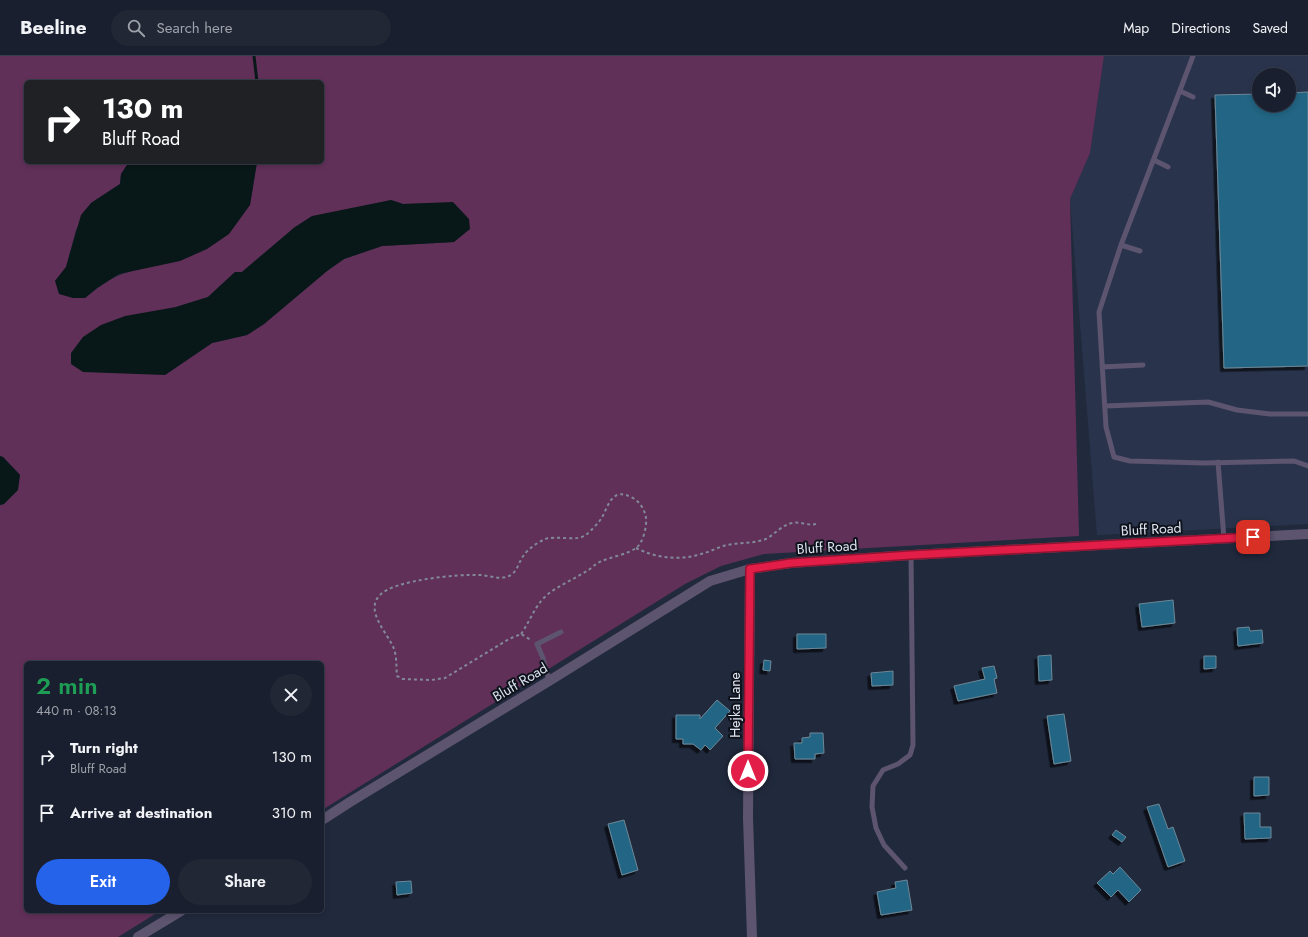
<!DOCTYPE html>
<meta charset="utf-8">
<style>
:root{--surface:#191f2e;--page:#222736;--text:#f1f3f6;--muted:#9fa2aa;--line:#373d4a;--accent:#2563eb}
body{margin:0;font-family:Jost,sans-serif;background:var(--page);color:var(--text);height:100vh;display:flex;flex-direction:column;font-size:15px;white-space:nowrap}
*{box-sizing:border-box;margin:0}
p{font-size:13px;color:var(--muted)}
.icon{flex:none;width:22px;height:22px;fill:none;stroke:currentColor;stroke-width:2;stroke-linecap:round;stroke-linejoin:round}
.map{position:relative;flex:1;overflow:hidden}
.side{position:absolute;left:24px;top:605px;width:300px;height:252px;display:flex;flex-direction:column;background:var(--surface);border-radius:6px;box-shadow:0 2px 6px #0003,0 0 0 1px var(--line)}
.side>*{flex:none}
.top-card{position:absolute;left:24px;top:24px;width:300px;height:84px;border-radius:6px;box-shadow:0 2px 6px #0003,0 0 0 1px var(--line);background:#202124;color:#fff;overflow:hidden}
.tools{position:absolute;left:1252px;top:12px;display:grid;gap:8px}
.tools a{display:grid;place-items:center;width:44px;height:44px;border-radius:50%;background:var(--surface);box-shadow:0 2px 6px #0003,0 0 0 1px var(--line);font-size:20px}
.pin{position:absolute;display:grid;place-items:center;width:34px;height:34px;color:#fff;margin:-17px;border-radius:8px;box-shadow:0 2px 6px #0006}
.me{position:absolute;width:44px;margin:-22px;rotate:0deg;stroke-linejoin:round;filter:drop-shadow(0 0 3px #0008)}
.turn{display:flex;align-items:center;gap:14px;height:84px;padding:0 12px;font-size:18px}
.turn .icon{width:52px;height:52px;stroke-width:2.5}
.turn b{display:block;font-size:28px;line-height:34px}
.round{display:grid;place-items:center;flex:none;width:42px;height:42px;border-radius:21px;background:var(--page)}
.overview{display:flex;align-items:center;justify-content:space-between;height:68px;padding:0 12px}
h1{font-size:24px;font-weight:600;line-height:30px;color:#1e9e55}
.button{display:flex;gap:8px;margin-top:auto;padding:8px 12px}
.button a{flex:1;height:46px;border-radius:24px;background:var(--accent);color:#fff;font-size:16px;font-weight:600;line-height:46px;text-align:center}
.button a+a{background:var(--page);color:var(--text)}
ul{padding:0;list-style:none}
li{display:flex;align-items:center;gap:12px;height:56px;padding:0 12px}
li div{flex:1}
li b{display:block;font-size:15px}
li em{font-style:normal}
header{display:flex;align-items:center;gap:24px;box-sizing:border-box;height:56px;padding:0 20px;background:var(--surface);border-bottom:1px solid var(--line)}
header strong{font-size:19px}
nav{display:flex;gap:22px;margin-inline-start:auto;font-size:14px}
.search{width:280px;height:36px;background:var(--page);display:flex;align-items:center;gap:10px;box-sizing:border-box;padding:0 14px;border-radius:22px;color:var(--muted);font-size:15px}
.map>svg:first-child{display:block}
</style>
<header>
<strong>Beeline</strong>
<div class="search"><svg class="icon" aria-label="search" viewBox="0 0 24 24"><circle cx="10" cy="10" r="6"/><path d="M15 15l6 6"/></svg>Search here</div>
<nav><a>Map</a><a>Directions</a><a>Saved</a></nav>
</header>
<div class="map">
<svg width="1308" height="881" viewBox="0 0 1308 881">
<defs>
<filter id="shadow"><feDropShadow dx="-3.5" dy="3.5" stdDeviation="0" flood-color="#0009"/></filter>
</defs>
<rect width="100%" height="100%" fill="#21293d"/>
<path fill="#29344c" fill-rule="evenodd" d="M1104 0H1308V468L1097 479 1070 143 1090 97ZM1259 19H1289V49H1259Z"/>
<path fill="#613059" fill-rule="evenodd" d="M0 0H1104L1090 97 1070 143 1079 480 764 498 721 510 685 528 322 754V607H26V855H160L118 881H0V449L4 448 20 419 3 401 0 400ZM26 26H322V106H257L250 149 129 216C112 220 99 231 85 242L55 225 66 211 76 174 91 147 120 128 121 118 129 106H26ZM391 144 403 148 453 147 454 186 382 190 344 203 327 215 264 268 247 279 212 287 165 319 176 251 208 241 235 216H242L295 171Z"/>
<path fill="#081717" d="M129 106H257L250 149 229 178 207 193 180 205 119 218 97 232 85 242H73L59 238 55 225 66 211 81 159 91 147 120 128 121 118Z
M391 144 403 148 453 146 469 163 470 173 454 186 382 190 344 203 327 215 264 268 247 279 212 287 165 319 83 316 71 308V297L83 281 101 269 125 260 176 251 208 241 235 216H242L295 171 312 160Z
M0 400 3 401 20 419 18 434 4 448 0 449Z"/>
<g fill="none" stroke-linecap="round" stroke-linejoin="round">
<path stroke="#081717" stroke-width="3" d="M254 0 257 26"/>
</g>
<path fill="#226584" stroke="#6d8897" filter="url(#shadow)" d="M1308 36V310L1224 312 1215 39 1259 38V49H1289V37Z
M1173 544 1175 567 1142 571 1139 548Z
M1249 571 1250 575 1262 574 1263 587 1238 590 1237 572Z
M797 578H826V592L797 593Z
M1051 599 1052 624 1039 625 1038 600Z
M1204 600H1216V612L1204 613Z
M764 604 771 605 770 615 763 614Z
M994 610 997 622 994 623 997 637 958 645 954 630 985 623 982 612Z
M893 615V629L872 630 871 617Z
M717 644 730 655 715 672 723 680 710 694 705 689 701 694 693 688H683V683H676V659H700V663Z
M1064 658 1071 705 1054 708 1047 660Z
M810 677H823L824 697 815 698V703H795L794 687H802V682L810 681Z
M1254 721H1269V739L1254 740Z
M1159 748 1168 773 1173 771 1185 805 1168 811 1147 751Z
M1244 757H1260V771H1271V782L1245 783Z
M624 764 638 814 622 819 608 768Z
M1116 774 1126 781 1122 786 1112 779Z
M1120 811 1141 834 1129 846 1118 834 1111 841 1097 827 1110 815 1113 818Z
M907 824 912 854 881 859 877 836 896 832 895 826Z
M411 825 412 837 397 839 396 826Z"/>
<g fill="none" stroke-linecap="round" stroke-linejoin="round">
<path stroke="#828999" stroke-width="2" stroke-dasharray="3 3" stroke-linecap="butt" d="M636 492C656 502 679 505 701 498 710 496 718 491 727 489 740 486 753 488 766 483 775 478 782 469 792 467 800 465 807 470 816 468
M521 578C531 564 534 550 548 538 560 529 574 523 587 515 592 512 596 507 602 505 611 501 628 498 636 492 643 487 647 471 646 462 645 454 640 446 633 442 611 430 609 450 601 463 598 467 591 475 587 478 578 487 555 478 543 484 537 487 528 493 524 499 519 505 518 514 511 519 500 525 490 519 479 519 458 518 394 524 380 539 364 555 388 577 394 593 397 602 396 610 397 620L403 623 431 624 445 622 509 583 521 578 531 584"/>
<path stroke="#5d5470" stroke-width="5" d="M1193 0 1121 189 1099 256 1106 371 1114 401 1130 405 1204 407 1294 405 1308 410
M1180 35 1193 41
M1154 104 1168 111
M1121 189 1140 195
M1102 311 1143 309
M1105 350 1208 346 1237 354 1270 358H1308
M1218 406 1224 483
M549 625 543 602 537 588 561 576
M905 812 884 789 876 772 872 751 873 730 883 714 898 708 910 699 913 689 911 499"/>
<path stroke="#5d5470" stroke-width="10" d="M750 513 748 762 752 881
M322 764 350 746 549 625 710 525 750 513 791 507 911 499 1308 478
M138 881 181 855"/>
</g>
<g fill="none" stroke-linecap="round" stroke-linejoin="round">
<g stroke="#92132f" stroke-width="10">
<path id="route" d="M748 715 750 513 791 507 911 499 1253 481"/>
</g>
<use href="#route" stroke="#e11d48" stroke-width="7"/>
</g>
<g text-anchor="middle" stroke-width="4" stroke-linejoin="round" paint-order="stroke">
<g font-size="14" fill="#dde3f0" stroke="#0e121b">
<text transform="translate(1151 473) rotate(-3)" y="5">Bluff Road</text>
<text transform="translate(827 491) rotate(-4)" y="5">Bluff Road</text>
<text transform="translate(520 626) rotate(-31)" y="5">Bluff Road</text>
<text transform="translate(735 649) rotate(-90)" y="5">Hejka Lane</text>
</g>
</g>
</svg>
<div class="tools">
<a><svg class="icon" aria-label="sound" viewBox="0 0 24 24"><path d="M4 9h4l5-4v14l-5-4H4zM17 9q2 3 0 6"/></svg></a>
</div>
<div class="pin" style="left:1253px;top:481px;background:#d93025"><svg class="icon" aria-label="arrive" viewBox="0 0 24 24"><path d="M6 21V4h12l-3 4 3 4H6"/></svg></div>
<svg class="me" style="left:748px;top:715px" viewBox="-20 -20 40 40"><circle r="17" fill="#e11d48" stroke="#fff" stroke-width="3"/><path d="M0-11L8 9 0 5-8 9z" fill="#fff"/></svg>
<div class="top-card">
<div class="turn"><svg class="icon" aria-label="right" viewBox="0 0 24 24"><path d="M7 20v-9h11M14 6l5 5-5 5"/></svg><div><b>130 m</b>Bluff Road</div></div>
</div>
<section class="side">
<div class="overview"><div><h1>2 min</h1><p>440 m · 08:13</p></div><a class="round"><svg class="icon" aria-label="close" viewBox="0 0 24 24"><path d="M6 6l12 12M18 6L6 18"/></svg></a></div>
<ul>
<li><svg class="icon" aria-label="right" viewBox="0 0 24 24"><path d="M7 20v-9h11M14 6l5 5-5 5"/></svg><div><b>Turn right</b><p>Bluff Road</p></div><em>130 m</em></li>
<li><svg class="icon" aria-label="arrive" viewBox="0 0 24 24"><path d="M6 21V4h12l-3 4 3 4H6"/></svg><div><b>Arrive at destination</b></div><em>310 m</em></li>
</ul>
<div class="button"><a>Exit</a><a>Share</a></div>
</section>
</div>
